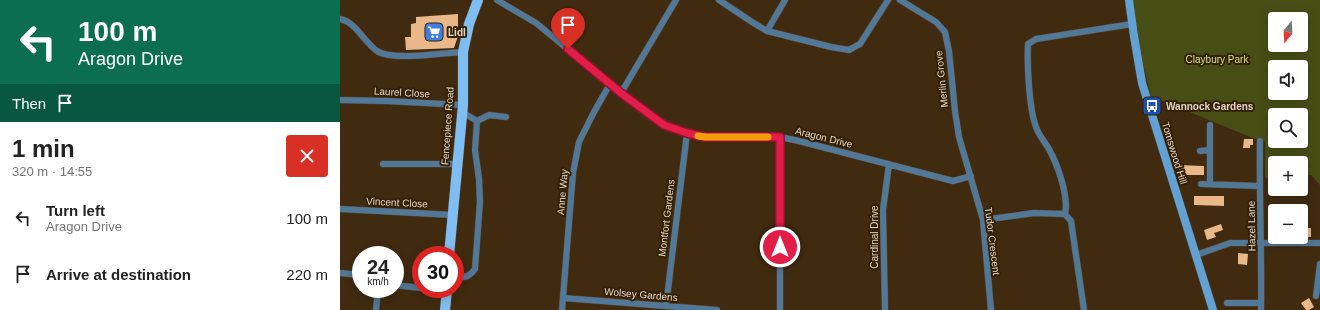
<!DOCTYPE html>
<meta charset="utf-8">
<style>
:root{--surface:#fff;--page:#f6f6f6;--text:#222;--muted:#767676}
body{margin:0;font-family:Helvetica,sans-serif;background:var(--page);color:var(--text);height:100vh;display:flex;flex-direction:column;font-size:15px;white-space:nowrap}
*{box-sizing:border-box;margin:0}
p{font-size:13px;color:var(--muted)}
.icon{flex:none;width:22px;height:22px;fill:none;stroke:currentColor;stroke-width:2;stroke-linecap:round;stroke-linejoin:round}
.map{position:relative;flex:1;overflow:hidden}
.panel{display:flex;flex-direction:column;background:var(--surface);width:340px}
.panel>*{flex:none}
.banner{background:#0b6e4f;color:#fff;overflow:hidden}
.needle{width:26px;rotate:198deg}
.tools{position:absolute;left:928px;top:12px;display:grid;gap:8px}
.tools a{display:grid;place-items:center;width:40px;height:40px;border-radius:4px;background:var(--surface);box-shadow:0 2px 10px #0003;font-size:20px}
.speed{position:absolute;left:12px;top:246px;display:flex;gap:8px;font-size:20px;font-weight:700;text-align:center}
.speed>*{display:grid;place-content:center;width:52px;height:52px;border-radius:50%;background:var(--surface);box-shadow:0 2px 10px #0003;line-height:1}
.speed small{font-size:10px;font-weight:400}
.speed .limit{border:6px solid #d22;background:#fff;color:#111}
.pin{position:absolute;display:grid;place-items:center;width:34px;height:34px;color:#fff;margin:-41px -17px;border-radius:50% 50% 50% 0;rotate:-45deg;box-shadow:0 0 4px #0007}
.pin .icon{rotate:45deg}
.me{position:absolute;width:44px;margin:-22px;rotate:0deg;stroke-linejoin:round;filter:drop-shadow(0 0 3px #0008)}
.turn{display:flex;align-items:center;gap:14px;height:84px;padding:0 12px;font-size:18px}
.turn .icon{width:52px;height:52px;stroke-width:2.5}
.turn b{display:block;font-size:28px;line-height:34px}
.then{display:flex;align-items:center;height:38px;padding:0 12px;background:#0003;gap:8px;font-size:15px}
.round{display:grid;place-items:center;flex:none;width:42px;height:42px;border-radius:4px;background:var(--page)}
.headline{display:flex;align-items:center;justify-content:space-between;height:68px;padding:0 12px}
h1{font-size:24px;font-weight:600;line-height:30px}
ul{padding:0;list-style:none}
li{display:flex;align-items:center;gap:12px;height:56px;padding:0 12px}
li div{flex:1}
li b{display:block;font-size:15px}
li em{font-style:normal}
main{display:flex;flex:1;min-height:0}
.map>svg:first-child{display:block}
</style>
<main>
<section class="panel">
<div class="banner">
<div class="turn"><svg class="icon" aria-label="left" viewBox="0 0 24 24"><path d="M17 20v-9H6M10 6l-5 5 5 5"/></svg><div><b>100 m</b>Aragon Drive</div></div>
<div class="then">Then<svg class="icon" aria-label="arrive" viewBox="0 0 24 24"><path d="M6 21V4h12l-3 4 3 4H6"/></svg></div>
</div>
<div class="headline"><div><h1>1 min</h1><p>320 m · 14:55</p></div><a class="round" style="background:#d93025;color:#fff"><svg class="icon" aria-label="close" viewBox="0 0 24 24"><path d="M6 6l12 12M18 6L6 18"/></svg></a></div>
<ul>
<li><svg class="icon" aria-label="left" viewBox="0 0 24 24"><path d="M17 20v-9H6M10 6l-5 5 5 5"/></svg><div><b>Turn left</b><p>Aragon Drive</p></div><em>100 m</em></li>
<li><svg class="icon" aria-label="arrive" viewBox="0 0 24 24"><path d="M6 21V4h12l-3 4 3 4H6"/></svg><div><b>Arrive at destination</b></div><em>220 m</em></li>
</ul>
</section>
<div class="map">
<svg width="980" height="310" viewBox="0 0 980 310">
<rect width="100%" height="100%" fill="#402b11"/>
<path fill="#474e15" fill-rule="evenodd" d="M792 0H980V185L971 175 961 176V163H935V177L925 178V141H920L811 96 796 35ZM935 19H961V45H935ZM935 67H961V93H935ZM935 115H961V141H935Z"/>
<path fill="#eab788" d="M118 14V36L114 48 66 50 65 37H71V24L76 23V17Z
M904 139H913V145H910V148H903Z
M839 165 864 166V175H839Z
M854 196H884V206L854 205Z
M881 224 883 230 874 233 876 237 867 240 864 230Z
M961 228H971V237H961Z
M898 253 908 254 907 265 898 264Z
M969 298 974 307 969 310H966L961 303Z"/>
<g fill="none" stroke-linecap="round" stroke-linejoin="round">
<g stroke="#5a462e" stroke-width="7">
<path id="street" d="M157 0 196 23 281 93 324 125 347 133 365 137H440L459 141 613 181 631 176
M379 0 412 22 427 31 491 47 509 50 520 44 548 0
M560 0 596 22 605 32 609 51 615 111 619 137 643 220 651 310
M0 19C16 22 24 42 37 51 52 61 104 53 123 52
M427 31 445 0
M281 93 336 0
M0 100 47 101 123 105
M121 115H127L137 121 149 115 166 117
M920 141C919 197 922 254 921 310
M860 151 869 150
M43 164H117
M861 184 920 186
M870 184V125
M0 209 113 215
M725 214C729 197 718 166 710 151 706 143 699 136 696 127 689 108 687 65 688 44L696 39 792 24
M643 220 694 213 725 214 731 221 744 310
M856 255 890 243H980
M0 273 21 275
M115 277C125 278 129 277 135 269L140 202 139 179 135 150 137 121
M55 285 81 288
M95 289H107
M976 296 980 264
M223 298 377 310
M887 303H921
M326 306 347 133
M36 310 38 289
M222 310 233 173 239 142 254 112 270 84
M440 310V137
M545 310 543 210 549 164"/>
</g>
<g stroke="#5a462e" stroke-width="9">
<path id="secondary" d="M789 0 794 36 802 83 873 310"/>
</g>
<g stroke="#5a462e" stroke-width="11">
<path id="primary" d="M109 255 123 105V52L129 24 138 0
M105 310 107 289"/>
</g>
<use href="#street" stroke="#527898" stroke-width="6"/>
<use href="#secondary" stroke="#61a1d3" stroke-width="8"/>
<use href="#primary" stroke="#7fbef2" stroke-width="10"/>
</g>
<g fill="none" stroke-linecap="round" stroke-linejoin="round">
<g stroke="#92132f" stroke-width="10">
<path id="route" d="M228 49 281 93 324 125 347 133 365 137H440V247"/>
</g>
<use href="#route" stroke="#e11d48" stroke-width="7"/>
<path stroke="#f59e0b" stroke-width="7" d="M358 136 365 137H428"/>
</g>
<defs>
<g id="supermarket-square" transform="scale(1)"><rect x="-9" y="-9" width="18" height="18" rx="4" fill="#3f7fe0" stroke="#352107"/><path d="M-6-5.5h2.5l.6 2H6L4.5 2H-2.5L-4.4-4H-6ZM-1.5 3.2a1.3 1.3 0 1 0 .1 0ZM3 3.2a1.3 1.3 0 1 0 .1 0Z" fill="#fff"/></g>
<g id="bus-square" transform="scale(1)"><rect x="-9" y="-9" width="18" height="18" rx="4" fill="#1a4fb4" stroke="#352107"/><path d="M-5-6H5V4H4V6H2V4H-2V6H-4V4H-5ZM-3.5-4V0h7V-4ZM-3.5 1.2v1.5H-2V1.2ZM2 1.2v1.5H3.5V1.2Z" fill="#fff"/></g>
</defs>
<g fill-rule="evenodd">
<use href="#supermarket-square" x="94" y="32"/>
<use href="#bus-square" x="812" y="106"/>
</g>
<g text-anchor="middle" stroke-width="4" stroke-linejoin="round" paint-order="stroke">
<g font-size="10" font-weight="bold" fill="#e1d4c5" stroke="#352107" text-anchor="start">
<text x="108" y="36">Lidl</text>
<text x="826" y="110">Wannock Gardens</text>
</g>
<g font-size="10" fill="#d3e186" stroke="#352107">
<text x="877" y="63">Claybury Park</text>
</g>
<g font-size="10" fill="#e1d4c5" stroke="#352107">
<text transform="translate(601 79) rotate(-96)" y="4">Merlin Grove</text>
<text transform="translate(62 92) rotate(3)" y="4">Laurel Close</text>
<text transform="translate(107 126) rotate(-86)" y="4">Fencepiece Road</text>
<text transform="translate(484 137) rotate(14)" y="4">Aragon Drive</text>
<text transform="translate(835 153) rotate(73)" y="4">Tomswood Hill</text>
<text transform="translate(222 192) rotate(-85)" y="4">Anne Way</text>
<text transform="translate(57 202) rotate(3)" y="4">Vincent Close</text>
<text transform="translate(326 218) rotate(-83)" y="4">Montfort Gardens</text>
<text transform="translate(911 226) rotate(-91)" y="4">Hazel Lane</text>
<text transform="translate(534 237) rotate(-90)" y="4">Cardinal Drive</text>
<text transform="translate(653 241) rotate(83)" y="4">Tudor Crescent</text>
<text transform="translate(301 294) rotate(5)" y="4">Wolsey Gardens</text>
</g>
</g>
</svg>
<div class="tools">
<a><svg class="needle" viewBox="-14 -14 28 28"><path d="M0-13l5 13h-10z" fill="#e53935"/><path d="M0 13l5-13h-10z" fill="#767676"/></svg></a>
<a><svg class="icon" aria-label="sound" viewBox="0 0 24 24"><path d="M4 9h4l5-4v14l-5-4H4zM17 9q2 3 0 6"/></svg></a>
<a><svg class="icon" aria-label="search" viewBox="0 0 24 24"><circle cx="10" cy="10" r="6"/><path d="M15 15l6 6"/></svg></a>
<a>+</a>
<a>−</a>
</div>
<div class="speed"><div>24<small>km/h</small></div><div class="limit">30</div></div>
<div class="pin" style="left:228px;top:49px;background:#d93025"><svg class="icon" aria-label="arrive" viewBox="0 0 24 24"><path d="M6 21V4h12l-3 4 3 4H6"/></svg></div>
<svg class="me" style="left:440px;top:247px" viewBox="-20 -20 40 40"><circle r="17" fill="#e11d48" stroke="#fff" stroke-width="3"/><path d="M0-11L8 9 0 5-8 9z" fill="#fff"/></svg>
</div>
</main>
